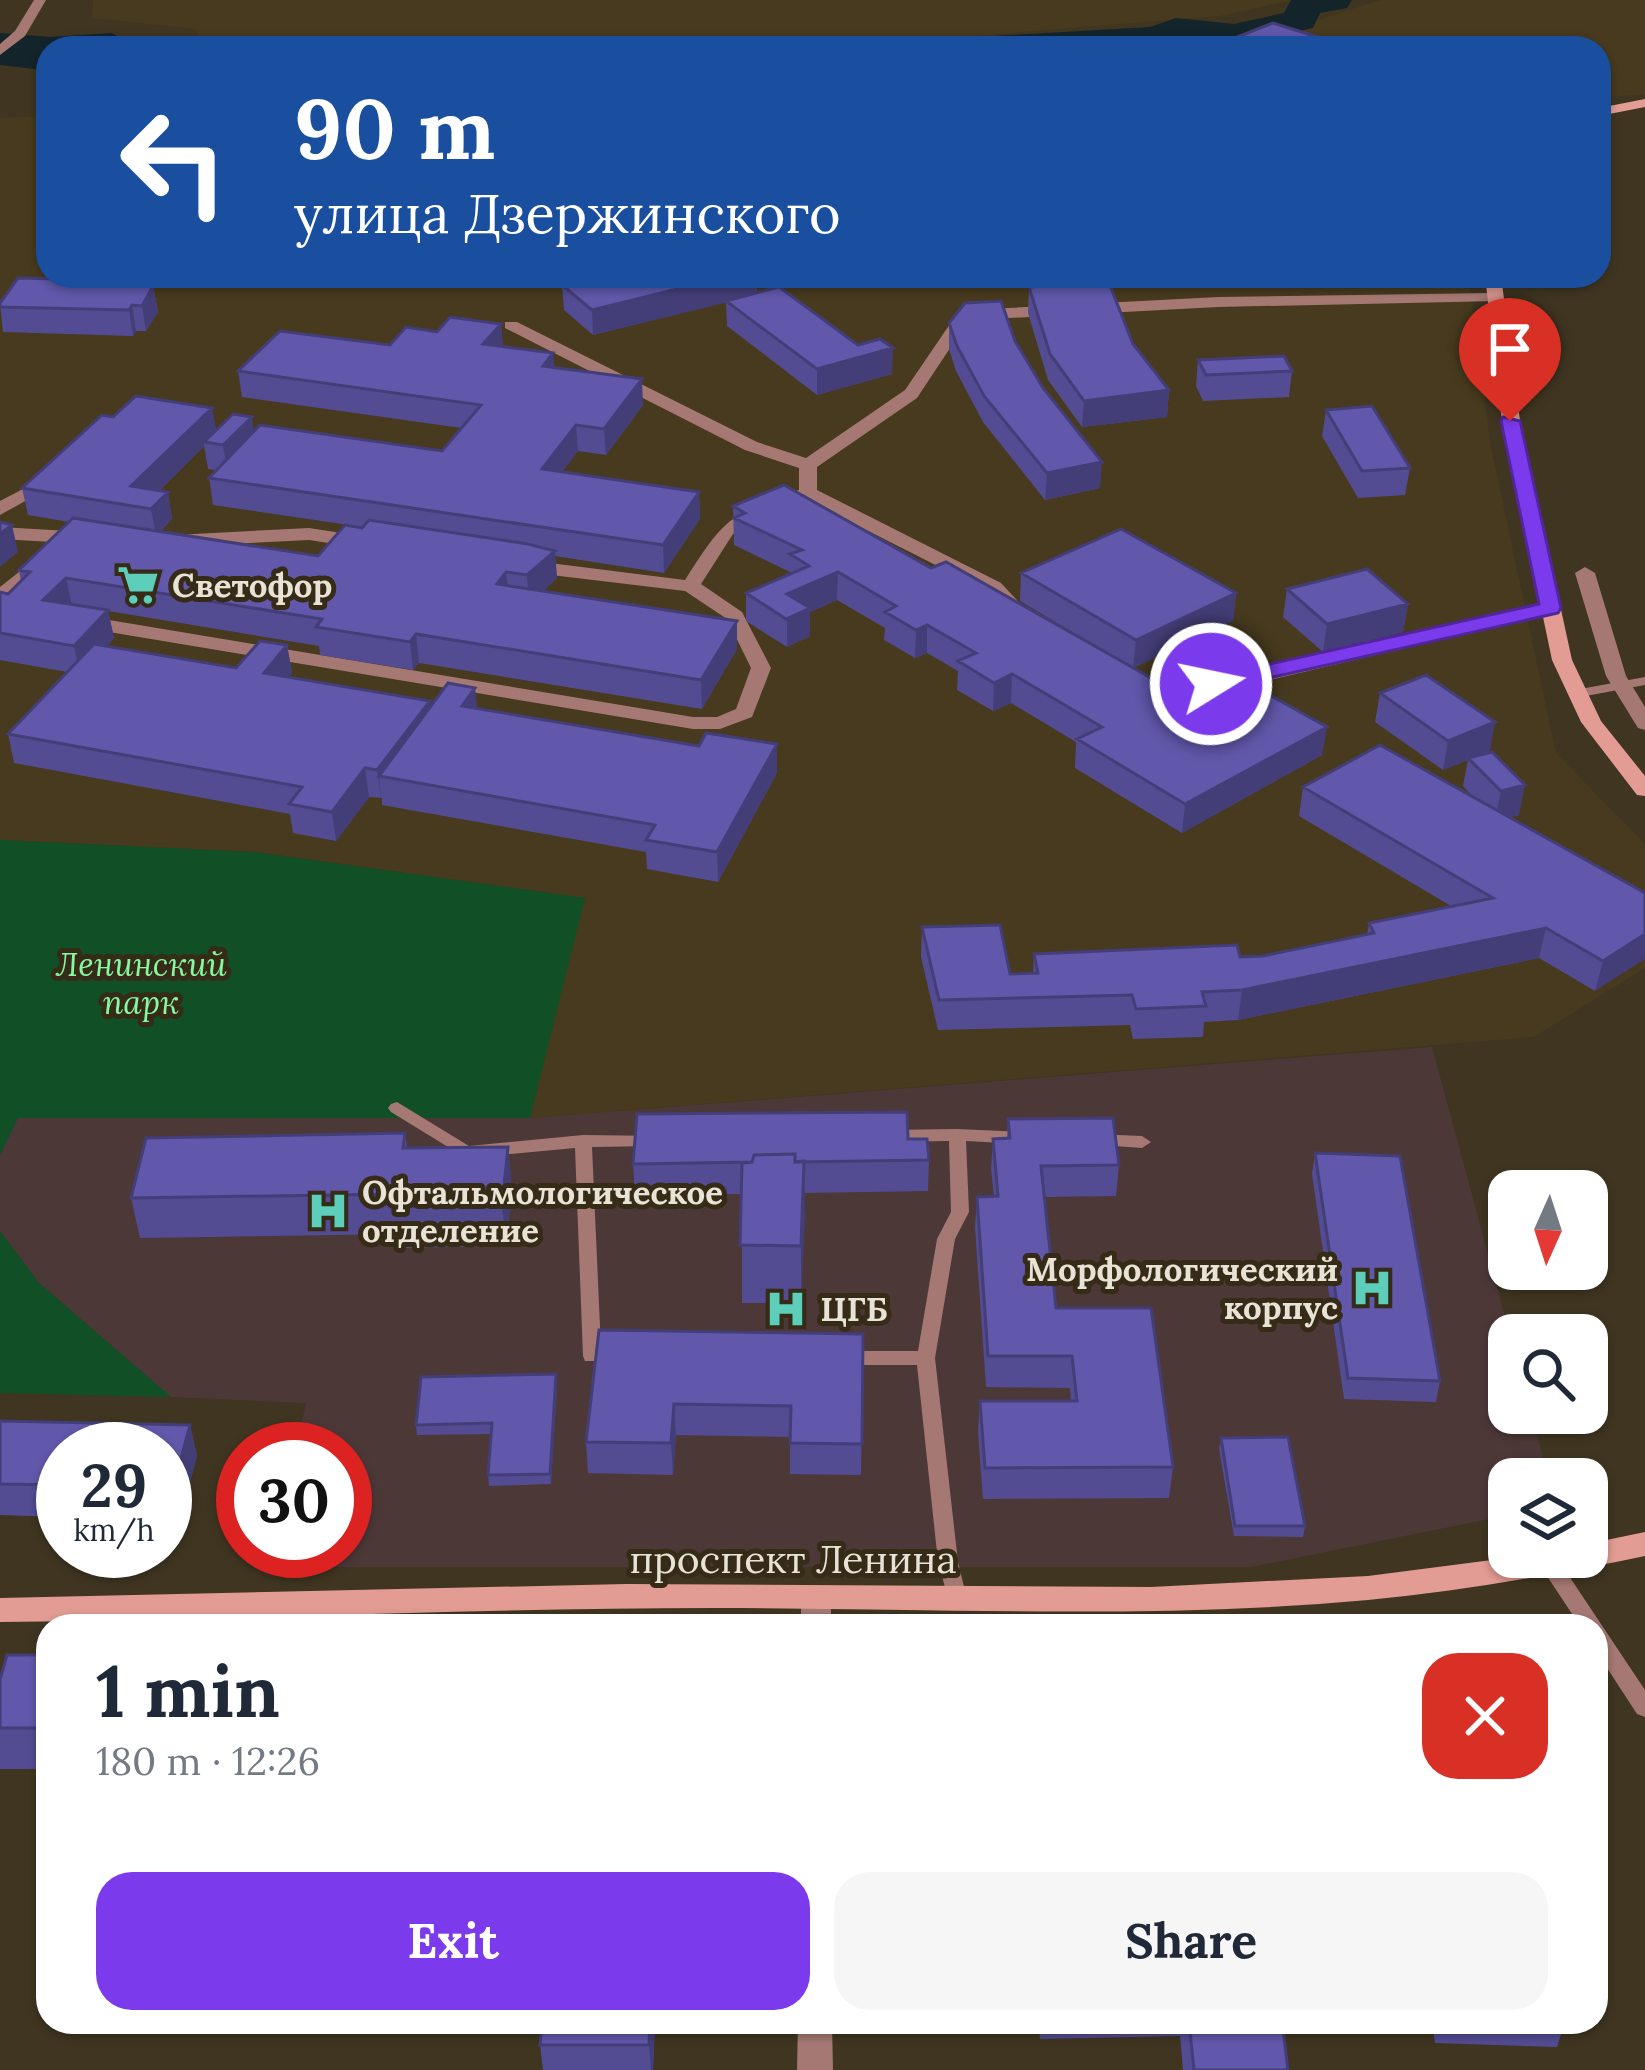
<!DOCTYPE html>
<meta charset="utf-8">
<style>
:root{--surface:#fff;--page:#f6f6f7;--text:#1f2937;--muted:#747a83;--accent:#7c3aed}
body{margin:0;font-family:Lora,serif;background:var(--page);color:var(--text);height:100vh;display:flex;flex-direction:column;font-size:45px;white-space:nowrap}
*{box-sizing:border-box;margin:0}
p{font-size:39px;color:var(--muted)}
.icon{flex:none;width:66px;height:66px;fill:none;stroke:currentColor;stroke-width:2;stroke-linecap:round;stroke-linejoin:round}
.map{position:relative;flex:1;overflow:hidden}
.side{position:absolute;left:36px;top:1614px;width:1572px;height:420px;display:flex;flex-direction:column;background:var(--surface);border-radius:36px;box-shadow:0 3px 9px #0004}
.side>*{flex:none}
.guide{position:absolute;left:36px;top:36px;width:1575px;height:252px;border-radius:36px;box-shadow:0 3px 9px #0004;background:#1a4fa0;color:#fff;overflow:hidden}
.needle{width:78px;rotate:183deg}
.buttons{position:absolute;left:1488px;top:1170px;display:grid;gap:24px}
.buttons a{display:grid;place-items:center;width:120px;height:120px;border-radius:24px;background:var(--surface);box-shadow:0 3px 9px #0004;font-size:60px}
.speed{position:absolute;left:36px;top:1422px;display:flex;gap:24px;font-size:60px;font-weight:700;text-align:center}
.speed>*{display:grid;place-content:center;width:156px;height:156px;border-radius:50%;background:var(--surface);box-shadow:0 3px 9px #0004;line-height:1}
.speed small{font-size:30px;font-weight:400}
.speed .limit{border:18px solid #d22;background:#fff;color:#111}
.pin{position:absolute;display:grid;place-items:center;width:102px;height:102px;color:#fff;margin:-123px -51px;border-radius:50% 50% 50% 0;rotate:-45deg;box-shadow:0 0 12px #0007}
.pin .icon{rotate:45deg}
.me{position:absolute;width:132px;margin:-66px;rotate:80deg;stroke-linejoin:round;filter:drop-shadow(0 0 9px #0008)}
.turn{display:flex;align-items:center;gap:42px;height:252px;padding:0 60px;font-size:54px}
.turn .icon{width:156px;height:156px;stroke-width:2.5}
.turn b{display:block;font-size:84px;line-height:102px}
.round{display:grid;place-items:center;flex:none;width:126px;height:126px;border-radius:36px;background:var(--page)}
.summary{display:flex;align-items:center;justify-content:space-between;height:204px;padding:0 60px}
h1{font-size:72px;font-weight:700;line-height:90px}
.primary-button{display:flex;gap:24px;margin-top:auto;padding:24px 60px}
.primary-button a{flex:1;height:138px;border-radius:36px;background:var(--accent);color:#fff;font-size:48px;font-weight:700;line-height:138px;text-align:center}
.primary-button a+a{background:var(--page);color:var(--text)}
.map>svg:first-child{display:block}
</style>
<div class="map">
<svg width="1645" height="2070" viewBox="0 0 1645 2070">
<rect width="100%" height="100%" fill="#3f3521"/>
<path fill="#473a1e" d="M93 0H1292L1220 16 827 48H200L196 29 92 18Z
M1380 0H1645V94L1599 98V48H1231Z
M48 116V276H1468L1491 447 1556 753 1645 844V968L1534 1037 530 1118 584 898 255 852 0 840V118Z"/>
<path fill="#4d3838" d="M1432 1047 1510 1335 1509 1413H1531L1549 1479H1509V1515L1251 1567H267L271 1551H345V1449H296L306 1403 171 1397 39 1283 0 1231V1155L17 1118H530Z"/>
<path fill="#114f26" d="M0 840 255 852 585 898 530 1118H18L0 1155Z
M0 1231 39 1283 171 1397 0 1393Z"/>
<path fill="#13242b" d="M0 33 50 37 112 33 136 48H48V69L43 70 0 65Z"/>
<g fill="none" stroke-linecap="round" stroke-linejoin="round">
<path fill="#13242b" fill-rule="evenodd" d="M1291 0H1352L1347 8 1320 13 1313 28 1234 46 1181 41 1161 48H958L964 40 977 37 1150 27 1176 18 1234 24 1284 13Z"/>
<path fill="#a57873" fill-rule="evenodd" d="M1645 677V685L1575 698 1568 694 1575 690Z
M397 1102 469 1146 583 1135 662 1136 665 1140 662 1144 656 1146 592 1147 601 1349 621 1351 623 1356 621 1361H585L583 1356 575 1148 466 1158 391 1112 388 1108 391 1104Z
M957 1129 1025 1132 1034 1138 1025 1144 966 1141 969 1212 955 1239 935 1358 958 1562 967 1599 964 1605 957 1607 950 1605 938 1562 917 1365H844L837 1363 835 1358 837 1353 844 1351H918L937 1239 951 1212 949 1141 886 1142 877 1136 886 1130Z
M1093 1134 1142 1136 1151 1142 1142 1148 1087 1144 1084 1140 1087 1136Z
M1553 1557 1557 1558 1645 1690V1717L1637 1714 1596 1651V1626H1580L1543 1570 1540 1564 1543 1558Z"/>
<path fill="#a57873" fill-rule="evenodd" d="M34 0H46L25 36 0 55V44L15 31Z
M1492 293 1498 295V301L1218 307 991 319 962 330 917 398 817 467V490L1001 583 1028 612 1018 618 1011 616 987 591 807 500 753 520 733 534 701 584 742 612 771 668 752 717 720 729H693L79 627 69 621 79 615 693 717H717L736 709 751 668 727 619 685 591 526 572 516 566 526 560 685 580C726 516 728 516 799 490V468L745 450 505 328V322H517L757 442 806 458 905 390 950 324 988 309 1218 297Z
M50 475 56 476V484L0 515V501Z
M0 527 86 532 95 538 86 544 0 539Z
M309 528 361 536 370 542 361 548 309 540 175 547 166 541 175 535Z
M38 557 45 559V567L0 603V587Z
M1585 567 1595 573 1626 676 1645 707V730L1638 728 1606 676 1575 573Z
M1550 602 1557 604V612L1241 687 1182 694 1136 687 1126 681 1136 675 1182 682 1241 675Z
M816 1585 827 1588 831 1597V1626H801V1597L805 1588Z
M798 2022H832L833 2070H797Z"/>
<path fill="#e39c94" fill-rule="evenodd" d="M1645 99V107L1599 116V108Z
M1485 276H1501L1520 421 1572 660 1601 721 1645 776V796L1637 795 1581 722 1552 660 1502 421Z
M1645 1532V1556C1553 1575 1461 1591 1368 1600 1151 1620 933 1608 716 1608 477 1608 239 1620 0 1622V1598L626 1584 1151 1587 1368 1576 1515 1557H1587V1544Z"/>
</g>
<path fill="#534c93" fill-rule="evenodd" d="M599 276H757V293L858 345 892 374 817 395 727 326 726 302 593 335 564 310 562 285Z
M1363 276H1434V278L1433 287 1414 286 1412 277Z
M146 281 147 286H153L158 312 146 331H136L133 336 3 332 0 303Z
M1029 287 1133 344 1169 390 1167 417 1082 427 1048 380 1028 313Z
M949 323 1015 341 1100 488 1045 500 983 422 956 371 949 349Z
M501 324 503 347 553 353 554 368 643 405 606 455 578 451 562 472 699 492 700 519 664 573 555 556 557 578 543 591 737 621V649L702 709 419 663 413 670 320 655 319 646 108 611 114 638 107 646 236 668 287 645 292 673 289 677 430 701V707L477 708 699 746 777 744V773L718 882 647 869 646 852 382 805V798L369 797 336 841 293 833 290 814 14 763 8 734 67 672 0 660V592L8 594 21 581 19 570 69 522 28 515 22 488 113 417 212 408 216 430 254 431 442 451 461 428 242 397 238 371 390 345 437 332ZM204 446 208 469 216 470 209 478 213 505 362 527 318 556 160 532 172 519 168 492 159 491Z
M1198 360 1292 371 1289 397 1203 401 1196 386Z
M1326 410 1410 468 1405 495 1358 498 1322 436Z
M733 506 931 568 1128 665 1020 601 1021 573 1236 593 1233 621 1133 668 1176 692 1322 755 1182 833 1075 768 1076 742 1011 703 993 711 957 690 958 671 927 653 915 658 884 640 885 628 837 600 810 612V636L787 647 746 621V593L790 574V572L734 545Z
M1287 589 1408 604 1403 632 1323 652 1283 617Z
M1380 693 1490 751 1481 755 1519 815 1509 817 1645 893 1595 991 1539 958 1238 1020 1204 1022 1203 1037 1133 1039 1130 1025 938 1030 921 957 922 927 1010 974 1033 973 1034 954 1263 956 1367 935 1369 923 1451 906 1299 816 1303 787 1472 796 1463 786 1468 760 1443 770 1375 722Z
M1008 1119 1119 1165 1116 1196 1044 1197 1056 1308 1173 1467 1169 1498 983 1499 978 1432 980 1401H1071L1070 1388 986 1387 975 1227 977 1197 994 1196 991 1169 993 1139 1007 1138Z
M405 1133 407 1148 512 1187 506 1246 398 1248 396 1234 140 1238 131 1198Z
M908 1139 929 1160 928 1191 804 1193 801 1303H742V1194L635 1195 633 1164Z
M1315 1153 1440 1381 1436 1402 1344 1399 1312 1174Z
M599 1330 863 1334 861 1475 790 1474V1437L676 1435 673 1475 588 1473 586 1442Z
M557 1385 551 1484 489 1486 488 1475 491 1434 417 1435 416 1425Z
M0 1421 190 1425 197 1456 180 1519H165V1449H63V1517L0 1515Z
M1221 1438 1305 1526 1303 1537 1234 1536 1219 1449Z
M48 1655V1769H0V1680Z
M542 2022H655L653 2070H543L540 2045Z
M1039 2022H1282L1288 2070H1183L1180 2036 1040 2039Z
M1432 2022H1565L1557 2047 1435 2043Z"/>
<path fill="#443e78" d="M730 276H757V295L593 335 592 310Z
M815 276H832L815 282Z
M146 281 148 295 153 286 158 312 146 331 142 306 143 286Z
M132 305 136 331 133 336 129 310Z
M501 324 503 349 483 344Z
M893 348 892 374 817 395V369Z
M553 353 555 379 543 366Z
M642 379 643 405 606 455 604 429Z
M1169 390 1167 417 1082 427 1084 401Z
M212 408 217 434 204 442V446L142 508 131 486Z
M252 417 256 443 227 472 223 445Z
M576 425 578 451 544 496 542 469Z
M1102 462 1100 488 1045 500 1047 473Z
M168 492 172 519 156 536 151 509Z
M699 492 700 519 664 573 663 545Z
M12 525 18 552 0 567V534Z
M555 551 557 578 529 603 527 575Z
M506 572 509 600 497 584Z
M838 572 837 600 810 612V636L787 647V594Z
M66 578 72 605 43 600Z
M1236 593 1233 621 1133 668 1136 640Z
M1408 604 1403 632 1323 652 1327 624Z
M108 610 114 638 80 674 74 646Z
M737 621V649L702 709 701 680Z
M927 625V653L915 658 916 630Z
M416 634 419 663 413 670 410 642Z
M287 645 292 673 268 701 264 673Z
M1012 674 1011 703 993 711 994 683Z
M475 688 478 716 462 706Z
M430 701 433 729 379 776 381 799 377 770Z
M1495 722 1490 751 1443 770 1448 741Z
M1327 727 1322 755 1182 833 1185 804Z
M777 744V773L718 882 717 852Z
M365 768 369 797 336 841 332 812Z
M1525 785 1519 815 1495 820 1501 791Z
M1546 928 1539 958 1238 1020 1242 990Z
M1645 934V959L1595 991 1603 961Z
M508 1147 512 1187 506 1246 502 1205Z
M804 1161 805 1218 801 1303V1246Z
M556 1374 557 1385 551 1484 550 1474Z
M674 1404 676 1435 673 1475 671 1443Z
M190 1425 197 1456 180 1519 173 1488Z
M650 2022H655L653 2070H651L649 2045Z"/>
<path fill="#6158ab" stroke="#443e78" stroke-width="3" d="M1273 23 1353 48H1237L1222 43Z
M599 276H730L592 310 562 285Z
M18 278 146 281 143 286H153L142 306 132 305 129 310 0 307V303Z
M1109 283 1133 344 1169 390 1084 401 1050 354 1029 287Z
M779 287 858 345 880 339 893 348 817 369 726 301Z
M1001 301 1015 341 1043 388 1102 462 1047 473 984 396 957 346 949 323 965 303Z
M450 317 501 324 483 344 553 353 543 366 642 379 604 429 576 425 542 469 699 492 663 545 209 478 260 425 442 451 481 405 238 371 280 331 390 345 406 327 437 332Z
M1284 356 1292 371 1206 375 1198 360Z
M136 396 212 408 131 486 168 492 151 509 22 488 102 415 113 417Z
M1372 406 1410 468 1362 471 1326 410Z
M233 414 252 417 223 445 204 442Z
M784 485 931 568 946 562 1176 692 1221 668 1327 727 1185 804 1077 739 1102 727 1012 674 994 683 958 661 976 653 927 625 916 630 885 612 896 606 838 572 787 594 810 608 786 619 746 593 809 566 790 554 802 550 734 518 745 513 733 506Z
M73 518 318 556 345 525 362 528 369 520 528 544 555 551 527 575 506 572 497 584 737 621 701 680 416 634 410 642 316 627 322 619 66 578 43 600 108 610 74 646 0 633V592L8 594 30 572 19 570Z
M0 522 12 525 0 534Z
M1121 529 1236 593 1136 640 1021 573Z
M1367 569 1408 604 1327 624 1287 589Z
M260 641 287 645 264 673 430 701 377 770 365 768 332 812 289 804 302 787 8 734 94 644 236 668Z
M1426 675 1495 722 1448 741 1380 693Z
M448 683 475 688 462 706 699 746 706 733 777 744 717 852 646 840 655 825 379 776Z
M1380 745 1645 893V934L1603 961 1546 928 1242 990 1202 992 1206 1006 1136 1009 1132 995 939 1000 922 927 1000 925 1010 974 1038 973 1034 954 1237 945 1240 957 1263 956 1374 933 1369 923 1493 898 1303 787Z
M1492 752 1525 785 1501 791 1468 758Z
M907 1112 908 1139H927L929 1160 795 1162V1154L754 1155 752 1162 633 1164 637 1114Z
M1113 1118 1119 1165 1041 1166 1056 1308H1151L1173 1467 985 1468 980 1401H1077L1072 1356H988L977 1197 998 1196 993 1139 1010 1138 1008 1119Z
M405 1133 403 1148 508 1147 502 1205 392 1207 394 1194 131 1198 146 1138Z
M1315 1153 1400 1156 1440 1381 1348 1378Z
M795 1154V1162L804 1161 801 1246 740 1245 742 1163 752 1162 754 1155Z
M599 1330 863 1334 862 1444 790 1443 791 1406 674 1404 671 1443 586 1442Z
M556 1374 550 1474 488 1475 492 1423 416 1425 421 1377Z
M0 1421 190 1425 173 1488H165V1449H63V1485L0 1484Z
M1288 1437 1305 1526H1235L1221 1438Z
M7 1655H48V1728H0V1680Z
M542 2022H650L649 2045H540Z
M1189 2022H1282L1288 2070H1194Z"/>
<path fill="#7c3aed" stroke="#51269a" stroke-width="3" d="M1503 417 1520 421 1561 608 1558 613 1211 691 1203 689V679L1539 604 1501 421Z"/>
<defs>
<g id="supermarket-bare" transform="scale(3.24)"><path d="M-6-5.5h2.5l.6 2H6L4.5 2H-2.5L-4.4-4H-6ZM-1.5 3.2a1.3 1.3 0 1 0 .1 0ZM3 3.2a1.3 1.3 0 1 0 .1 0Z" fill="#5cceba" stroke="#352b17" stroke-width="2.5" paint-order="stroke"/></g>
<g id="hospital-bare" transform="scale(3.24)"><path d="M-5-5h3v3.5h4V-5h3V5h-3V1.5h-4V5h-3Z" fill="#5cceba" stroke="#352b17" stroke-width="2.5" paint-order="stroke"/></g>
</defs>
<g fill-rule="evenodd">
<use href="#supermarket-bare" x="138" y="585"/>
<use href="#hospital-bare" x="328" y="1211"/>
<use href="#hospital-bare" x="1372" y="1288"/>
<use href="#hospital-bare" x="786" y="1309"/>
</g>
<g text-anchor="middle" stroke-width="10" stroke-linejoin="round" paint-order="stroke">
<g font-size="33" font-weight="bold" fill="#e9e3d6" stroke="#352b17" text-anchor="start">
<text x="172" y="597">Светофор</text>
<text x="362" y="1204">Офтальмологическое<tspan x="362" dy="38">отделение</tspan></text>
<text x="1338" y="1281" text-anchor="end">Морфологический<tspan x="1338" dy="38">корпус</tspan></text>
<text x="820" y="1321">ЦГБ</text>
</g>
<g font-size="33" font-style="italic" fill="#85f8a2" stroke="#352b17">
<text x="141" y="976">Ленинский<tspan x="141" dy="38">парк</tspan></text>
</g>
<g font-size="39" fill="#e9e3d6" stroke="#352b17">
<text x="793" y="1573">проспект Ленина</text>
</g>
</g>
</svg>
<div class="buttons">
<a><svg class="needle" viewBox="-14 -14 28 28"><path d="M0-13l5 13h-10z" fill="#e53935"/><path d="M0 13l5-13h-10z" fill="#747a83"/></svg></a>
<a><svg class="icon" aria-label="search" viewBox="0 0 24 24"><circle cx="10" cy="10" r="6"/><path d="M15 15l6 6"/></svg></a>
<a><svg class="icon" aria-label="layers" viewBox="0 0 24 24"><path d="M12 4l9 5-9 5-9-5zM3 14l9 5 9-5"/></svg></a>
</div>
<div class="speed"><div>29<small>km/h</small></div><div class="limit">30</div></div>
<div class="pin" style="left:1510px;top:421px;background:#d93025"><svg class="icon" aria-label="arrive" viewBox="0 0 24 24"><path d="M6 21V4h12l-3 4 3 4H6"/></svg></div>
<svg class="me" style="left:1211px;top:684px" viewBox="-20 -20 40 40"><circle r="17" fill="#7c3aed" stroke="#fff" stroke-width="3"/><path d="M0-11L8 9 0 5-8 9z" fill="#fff"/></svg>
<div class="guide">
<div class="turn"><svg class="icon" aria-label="left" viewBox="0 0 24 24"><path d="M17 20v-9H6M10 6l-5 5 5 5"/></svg><div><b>90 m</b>улица Дзержинского</div></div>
</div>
<section class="side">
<div class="summary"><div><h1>1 min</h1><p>180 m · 12:26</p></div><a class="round" style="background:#d93025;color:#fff"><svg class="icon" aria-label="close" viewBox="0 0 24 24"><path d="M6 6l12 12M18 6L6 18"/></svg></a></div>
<div class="primary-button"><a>Exit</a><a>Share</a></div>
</section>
</div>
